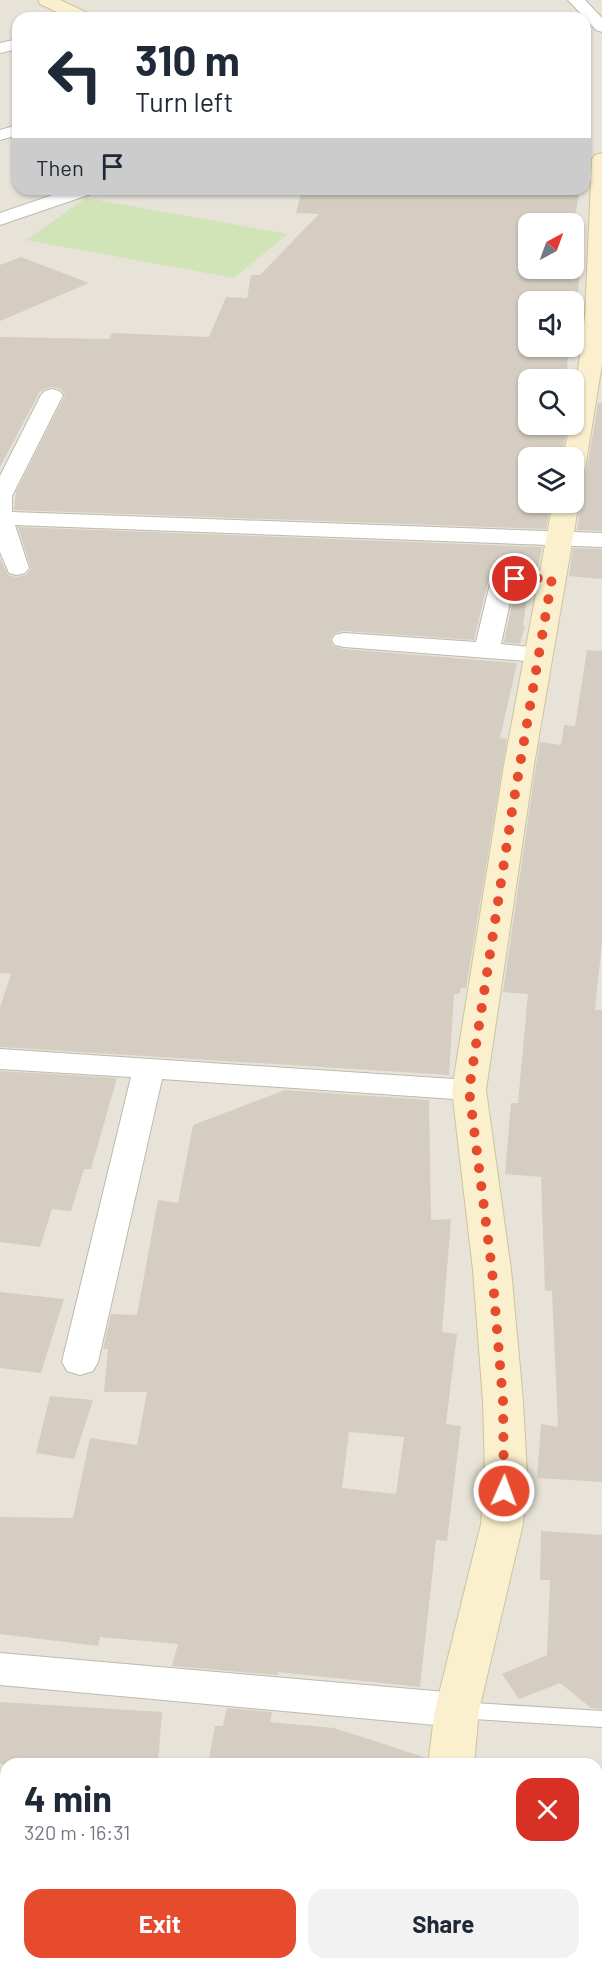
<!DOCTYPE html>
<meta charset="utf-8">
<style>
:root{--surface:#fff;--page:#f2f2f3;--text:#1f2937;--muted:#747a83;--accent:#e74b2e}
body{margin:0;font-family:Barlow,sans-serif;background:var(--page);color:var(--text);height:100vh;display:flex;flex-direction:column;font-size:22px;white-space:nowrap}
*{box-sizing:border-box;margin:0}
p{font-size:20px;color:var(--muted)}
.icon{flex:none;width:33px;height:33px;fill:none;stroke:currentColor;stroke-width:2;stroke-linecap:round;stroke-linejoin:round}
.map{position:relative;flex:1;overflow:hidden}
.drawer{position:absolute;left:0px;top:1758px;width:603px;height:212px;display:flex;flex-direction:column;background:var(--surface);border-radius:18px 18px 0 0;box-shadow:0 2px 4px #0004}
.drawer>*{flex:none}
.hud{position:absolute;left:12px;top:12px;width:579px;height:183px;border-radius:18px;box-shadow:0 2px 4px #0004;background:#fff;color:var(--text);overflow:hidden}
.needle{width:39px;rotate:41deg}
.buttons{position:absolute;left:518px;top:213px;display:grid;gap:12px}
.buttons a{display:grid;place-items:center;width:66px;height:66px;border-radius:12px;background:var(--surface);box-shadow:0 2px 4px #0004;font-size:30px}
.pin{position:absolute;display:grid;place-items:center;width:51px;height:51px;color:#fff;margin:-26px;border:3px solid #fff;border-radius:50%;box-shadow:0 2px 6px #0007}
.me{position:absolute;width:66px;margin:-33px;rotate:2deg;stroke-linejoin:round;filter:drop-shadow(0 0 4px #0008)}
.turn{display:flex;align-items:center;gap:21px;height:126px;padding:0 24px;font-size:27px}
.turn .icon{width:78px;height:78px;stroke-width:2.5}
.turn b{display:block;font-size:42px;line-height:51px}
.then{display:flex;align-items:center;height:57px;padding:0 24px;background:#0003;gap:12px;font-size:22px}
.round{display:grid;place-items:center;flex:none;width:63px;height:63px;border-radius:18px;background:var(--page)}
.overview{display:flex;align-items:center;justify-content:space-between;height:102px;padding:0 24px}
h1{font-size:36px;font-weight:700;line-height:45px}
.cta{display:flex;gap:12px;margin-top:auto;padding:12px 24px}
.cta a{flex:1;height:69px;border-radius:18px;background:var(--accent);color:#fff;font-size:24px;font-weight:700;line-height:69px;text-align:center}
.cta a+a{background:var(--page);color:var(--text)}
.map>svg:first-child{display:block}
</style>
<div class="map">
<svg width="602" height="1969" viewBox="0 0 602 1969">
<rect width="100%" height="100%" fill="#f4f1eb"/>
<path fill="#e7e3d9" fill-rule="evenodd" d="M0 0H602V1780L597 1781V1764H6V1901L0 1902ZM18 18H585V189H18ZM528 224H573V268H528ZM528 302H573V346H528ZM528 380H573V424H528ZM528 458H573V502H528Z
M602 1917V1969H335L363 1964H597V1918Z"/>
<path fill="#d0e4b7" d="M86 198 288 234 234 278 26 240Z"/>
<path fill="#d5cdc1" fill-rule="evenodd" d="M302 189H580L573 228 582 229 577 311 573 346V302H528V346H568L567 380H528V424H568L561 458H528V502H551L546 529 14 510 16 492 65 395 61 389 53 387 44 389 39 393 0 467V337L109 339 112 333 209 337 226 297 247 298 251 275H260L319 214 296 213ZM528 224H573V268H528Z
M21 257 89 283 0 321V265Z
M598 403H602V531L577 530 581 502 573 494V478L582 476 587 469Z
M18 527 542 547 538 568 509 570 494 577 488 582 474 640 344 631 335 633 330 639 333 646 344 649 517 663 500 738 507 739 466 988H461L459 994H454L449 1075 0 1047V1007L11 974 0 973V558L8 575 16 577 26 575 31 569Z
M573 548 602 549V579L569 576Z
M528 589 523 626H525L520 644 504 642 515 590Z
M587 650 602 651V942L595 1010H602V1482L537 1478 541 1424 558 1427 552 1291 545 1290 541 1177 505 1174 511 1103H518L528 994 503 992 536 765 540 742 561 745 564 725 575 726Z
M0 1071 117 1078 91 1169H84L71 1211 52 1209 40 1247 0 1242Z
M285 1090 429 1100 431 1220 451 1219 442 1332 457 1334 446 1424 461 1426 447 1541 436 1540 420 1687 278 1672V1675L172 1666 178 1644 100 1637 98 1646 0 1634V1517L73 1518 90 1438 137 1445 147 1392H104L108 1349H103L111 1314 137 1315 158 1200 178 1203 193 1125ZM349 1432 404 1437 396 1494 342 1488Z
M0 1292 64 1299 41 1373 0 1368Z
M50 1396 93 1400 74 1459 36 1453Z
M541 1531 602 1535V1709L591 1708 560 1683 519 1699 502 1674 547 1655 550 1580H540Z
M0 1702 162 1712 158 1764H0Z
M227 1708 272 1712 270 1722 334 1728 427 1758 426 1764H208L215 1726H223Z"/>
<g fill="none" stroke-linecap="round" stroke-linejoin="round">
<g stroke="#bfb9ae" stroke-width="2">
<path id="lane" d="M458 1702 602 1711V1727L458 1718 451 1716 448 1710 451 1704Z"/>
</g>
<g stroke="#bfb9ae" stroke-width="2">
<path id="street" d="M568 0H585L602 18V32L596 30Z
M18 39V49L0 53V43Z
M18 125V135L0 140V130Z
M70 189H97L94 193 0 225V213Z
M52 389 59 391 63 395 12 496V512L602 533V547L15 525 29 568 25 573 17 575 9 573 0 552V476L41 395 45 391Z
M552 571 560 573 564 578 560 583 513 588 501 644 548 649 552 654 548 659 539 662 344 647 335 645 332 640 335 635 344 633 476 642 490 584C502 567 534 571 552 571Z
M0 1049 469 1080 480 1083 485 1090 480 1097 469 1100 162 1079 98 1362 93 1371 80 1375 67 1371 62 1362 131 1077 0 1069Z
M0 1653 457 1693 471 1698 477 1710 471 1722 457 1727 0 1685Z"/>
</g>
<g stroke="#cfc39e" stroke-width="2">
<path id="secondary" d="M38 0H60L90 14 93 18H70L40 4Z
M602 153V364L585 469 582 474 573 476V458H563L570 424H573V408L585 316 592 159 595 155Z
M573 496 579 502 534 765 486 1090 511 1270 523 1401 527 1475 523 1524 479 1710 474 1764H428L435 1710 481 1524 485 1475 483 1401 473 1270 452 1090 504 765 553 502H573Z"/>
</g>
<g stroke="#d09f48" stroke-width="2">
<path id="highway" d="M602 1799V1839L597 1840V1800Z
M602 1872V1914L597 1915V1873Z
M6 1930V1964H25L23 1967 0 1969V1931Z
M216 1964H288L285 1969H213Z"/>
</g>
<use href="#lane" fill="#fff" fill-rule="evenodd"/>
<use href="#street" fill="#fff" fill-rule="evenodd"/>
<use href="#secondary" fill="#faf0ce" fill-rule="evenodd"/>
<use href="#highway" fill="#f1c978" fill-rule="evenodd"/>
</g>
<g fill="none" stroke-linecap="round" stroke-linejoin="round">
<path stroke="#e74b2e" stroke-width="10" stroke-dasharray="0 18" d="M504 1491 503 1401 492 1270 469 1090 512 811 552 578 515 579"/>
</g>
</svg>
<div class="buttons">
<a><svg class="needle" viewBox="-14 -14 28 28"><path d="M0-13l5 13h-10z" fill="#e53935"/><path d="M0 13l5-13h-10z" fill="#747a83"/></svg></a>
<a><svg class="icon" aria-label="sound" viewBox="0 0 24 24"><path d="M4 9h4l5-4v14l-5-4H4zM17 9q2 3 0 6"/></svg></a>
<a><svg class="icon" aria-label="search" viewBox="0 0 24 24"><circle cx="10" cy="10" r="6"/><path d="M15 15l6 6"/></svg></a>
<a><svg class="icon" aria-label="layers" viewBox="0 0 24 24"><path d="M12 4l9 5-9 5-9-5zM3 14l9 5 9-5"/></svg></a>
</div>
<div class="pin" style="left:515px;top:579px;background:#d93025"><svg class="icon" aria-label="arrive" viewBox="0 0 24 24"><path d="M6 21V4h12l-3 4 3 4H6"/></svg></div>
<svg class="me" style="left:504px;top:1491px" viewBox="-20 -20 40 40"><circle r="17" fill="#e74b2e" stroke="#fff" stroke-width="3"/><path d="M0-11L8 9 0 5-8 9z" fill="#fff"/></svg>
<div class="hud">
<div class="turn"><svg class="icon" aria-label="left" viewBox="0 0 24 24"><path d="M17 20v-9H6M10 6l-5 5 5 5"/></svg><div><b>310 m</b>Turn left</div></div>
<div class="then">Then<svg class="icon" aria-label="arrive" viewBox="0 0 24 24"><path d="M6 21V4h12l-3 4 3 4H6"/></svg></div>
</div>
<section class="drawer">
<div class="overview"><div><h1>4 min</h1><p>320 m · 16:31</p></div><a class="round" style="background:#d93025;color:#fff"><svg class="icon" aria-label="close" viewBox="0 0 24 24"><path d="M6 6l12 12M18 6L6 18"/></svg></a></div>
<div class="cta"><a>Exit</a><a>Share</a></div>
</section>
</div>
